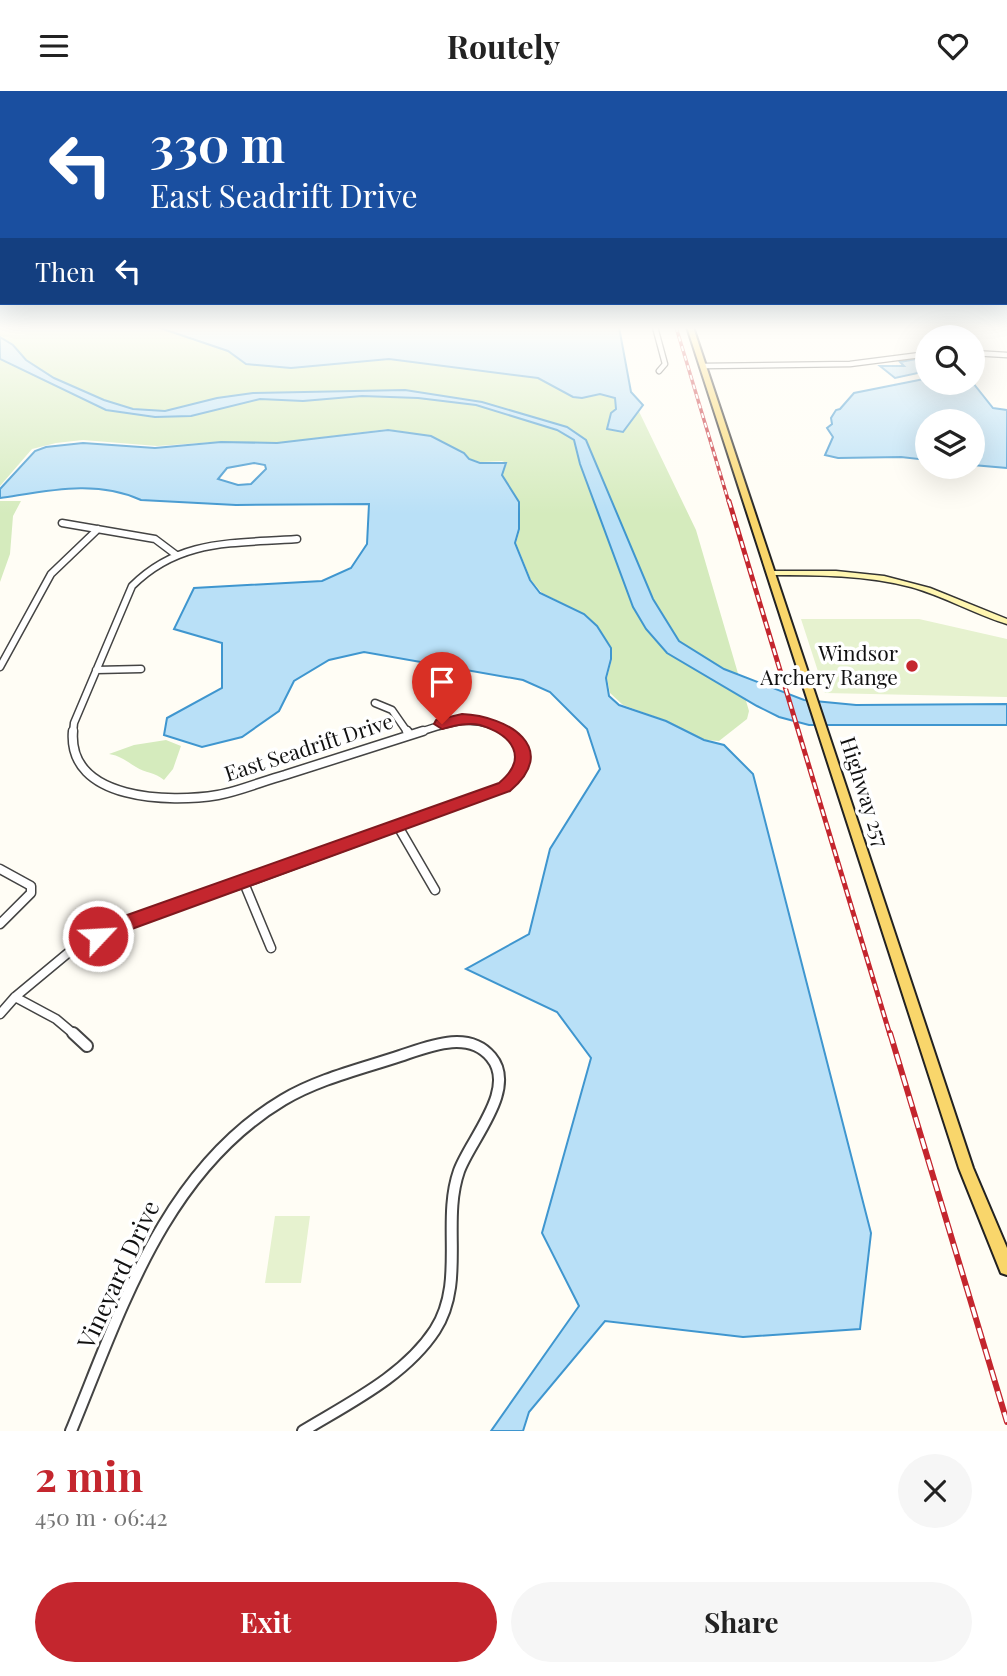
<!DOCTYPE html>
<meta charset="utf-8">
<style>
:root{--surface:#fff;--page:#f6f6f6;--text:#222;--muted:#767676;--accent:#c4262e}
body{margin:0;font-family:"Playfair Display",serif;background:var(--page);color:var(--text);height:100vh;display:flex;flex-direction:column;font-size:26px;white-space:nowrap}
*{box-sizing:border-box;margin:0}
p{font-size:23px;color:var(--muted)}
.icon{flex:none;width:38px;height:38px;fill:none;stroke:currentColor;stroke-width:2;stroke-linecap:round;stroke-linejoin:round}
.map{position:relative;height:1340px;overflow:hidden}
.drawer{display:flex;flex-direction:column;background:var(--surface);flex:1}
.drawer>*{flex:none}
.banner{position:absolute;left:0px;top:0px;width:1008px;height:214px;box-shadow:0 7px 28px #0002;background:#1a4fa0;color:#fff;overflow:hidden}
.fabs{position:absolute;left:915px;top:234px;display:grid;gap:14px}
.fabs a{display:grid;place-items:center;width:70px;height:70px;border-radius:50%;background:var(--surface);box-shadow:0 7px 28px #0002;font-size:35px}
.pin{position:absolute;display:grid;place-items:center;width:60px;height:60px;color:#fff;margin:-72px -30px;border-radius:50% 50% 50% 0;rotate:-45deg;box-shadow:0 0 7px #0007}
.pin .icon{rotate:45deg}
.me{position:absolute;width:77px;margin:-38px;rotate:65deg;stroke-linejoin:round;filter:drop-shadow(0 0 5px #0008)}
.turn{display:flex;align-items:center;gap:24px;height:147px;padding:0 35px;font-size:32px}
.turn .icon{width:91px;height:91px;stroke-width:2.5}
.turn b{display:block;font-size:49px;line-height:60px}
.then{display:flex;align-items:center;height:66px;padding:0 35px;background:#0003;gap:14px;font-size:26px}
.round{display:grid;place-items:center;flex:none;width:74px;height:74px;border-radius:37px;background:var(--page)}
.summary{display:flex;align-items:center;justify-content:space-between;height:119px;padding:0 35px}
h1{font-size:42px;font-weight:700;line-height:52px;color:var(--accent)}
.button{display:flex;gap:14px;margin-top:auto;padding:14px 35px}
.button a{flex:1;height:80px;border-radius:42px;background:var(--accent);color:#fff;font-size:28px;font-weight:700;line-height:80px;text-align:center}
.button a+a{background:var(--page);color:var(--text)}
header{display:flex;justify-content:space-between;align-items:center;height:91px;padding:0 35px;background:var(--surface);font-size:32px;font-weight:700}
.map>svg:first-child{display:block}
</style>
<header><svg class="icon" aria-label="menu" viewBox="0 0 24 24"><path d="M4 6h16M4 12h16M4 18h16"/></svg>Routely<svg class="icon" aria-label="heart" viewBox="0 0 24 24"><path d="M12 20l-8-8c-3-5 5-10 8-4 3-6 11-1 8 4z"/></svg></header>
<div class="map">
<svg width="1007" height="1340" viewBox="0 0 1007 1340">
<rect width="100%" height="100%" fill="#fffdf5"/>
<path fill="#d5ebbd" d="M0 236H178L556 284 633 308 696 439 749 620 747 628 719 650 705 649 667 630 623 614 610 602 607 587 612 568 611 557 597 534 584 523 542 502 531 489 516 452 520 438 519 411 502 384 507 372 502 370 481 371 469 368 465 362 431 345 387 338 277 352 214 351 157 355 83 349 56 352 32 358 0 395Z
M0 410H21L13 425 10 463 0 491Z
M166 649 181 655 173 678 164 689C155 681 145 682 136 676 126 670 121 665 109 663L134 654Z"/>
<path fill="#e6f2cf" d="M801 528H919L1007 548V606L825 602Z
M275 1125H310L301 1192H265Z"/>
<path fill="#b9e0f7" stroke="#3f96cf" stroke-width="2" fill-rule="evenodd" d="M157 236H619L631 301 643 314 623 341 607 338 611 322 616 318 615 307 600 303 582 307 573 306 538 287 389 268 291 277 246 273 228 260Z
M0 246 13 254 26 269 54 287 104 309 133 318 165 320 217 307 253 302 405 299 482 311 567 336 586 349 653 508 679 550 724 578 804 609 856 614 1007 613V634H809L779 626 757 615 667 562 646 538 633 516 580 373 574 349 557 339 476 314 418 307 362 305 303 310 260 308 191 325 155 326 106 319 0 268Z
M927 266V280L895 287 880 275H904L900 271Z
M924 288H927L928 292H973L993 317 1007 319V377L973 374V331H928L927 369 901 366 838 367 825 364 833 346 827 337 832 333 831 327 836 319 840 318 854 302Z
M388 339 431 345 464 362 469 368 480 372H506L502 384 519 411V438L515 452 530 489 540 502 584 523 597 535 611 557V568L606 587 609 605 619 614 666 630 704 649 724 654 753 683 871 1142 860 1238 743 1246 605 1230 529 1321 523 1340H491L579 1215 542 1142 591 967 557 921 466 878 529 843 550 758 600 678 587 638 550 601 523 589 364 561 329 569 294 590 279 620 242 646 202 656 164 644 167 627 222 597V552L174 538 194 497 322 490 351 477 367 453 369 413 236 414 141 409C96 388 47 400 0 407V398L35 360 46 356 83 352 155 357 221 351 277 352ZM254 372 265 374 266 378 251 393 238 394 218 388 227 377Z"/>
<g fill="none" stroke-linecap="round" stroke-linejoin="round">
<g stroke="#444" stroke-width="7">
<path id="street-far3" d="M655 236 665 273 659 280
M973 262 1007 264
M703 275 850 273 928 263"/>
</g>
<g stroke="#444" stroke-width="9">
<path id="street-far2" d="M62 432 155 448 175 463
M0 576 51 483 98 438
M96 579 141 578
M375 612 392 619 408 642
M73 642 74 632 132 495C180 447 234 453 297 448
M417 642C451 631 475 621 508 642"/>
</g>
<g stroke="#444" stroke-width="11">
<path id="street-far1" d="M73 640C67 710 171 712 218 704 240 700 263 690 285 684 331 669 377 655 423 640
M407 640 409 643
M399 737 435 799
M0 778 31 795V802L0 833
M244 792 271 857
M15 906 56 928 75 944
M0 923 15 906 74 857 123 833 244 792 504 696C524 675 532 661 506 640"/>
</g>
<g stroke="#444" stroke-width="14">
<path id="street" d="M73 942 87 955
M71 1340C121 1219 164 1080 283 1009 318 988 361 978 400 965 427 956 468 938 491 966 518 998 470 1049 459 1080 441 1131 466 1191 435 1239 405 1285 349 1312 303 1340"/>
</g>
<g stroke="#333" stroke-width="3">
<path id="secondary" d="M768 480H836L884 485 930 497 1007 528V533C974 523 944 505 911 496 865 484 818 484 771 484H768Z"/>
</g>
<g stroke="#222" stroke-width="4">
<path id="primary" d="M687 236H693L973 1077 1007 1157V1184L1001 1182 959 1077Z"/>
</g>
<use href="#street-far3" stroke="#fff" stroke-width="4.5"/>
<use href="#street-far2" stroke="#fff" stroke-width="6"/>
<use href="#street-far1" stroke="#fff" stroke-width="8"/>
<use href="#street" stroke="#fff" stroke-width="10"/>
<use href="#secondary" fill="#fff6b0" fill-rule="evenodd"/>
<use href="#primary" fill="#f9d66b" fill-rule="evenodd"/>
<g stroke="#c4262e" stroke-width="3.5">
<path id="rail-far2" d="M676 236 729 412"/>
</g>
<g stroke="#c4262e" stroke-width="5">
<path id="rail-far1" d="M729 410 890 944"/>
</g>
<g stroke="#c4262e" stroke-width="6">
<path id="rail" d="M890 942 1007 1331"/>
</g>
<use href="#rail-far2" stroke="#fff" stroke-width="2" stroke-dasharray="5" stroke-linecap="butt"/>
<use href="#rail-far1" stroke="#fff" stroke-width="2.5" stroke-dasharray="7" stroke-linecap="butt"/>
<use href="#rail" stroke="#fff" stroke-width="3.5" stroke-dasharray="11" stroke-linecap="butt"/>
</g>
<linearGradient id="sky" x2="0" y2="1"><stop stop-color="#95c6ee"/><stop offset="0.56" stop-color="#fffefa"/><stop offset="1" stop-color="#fffefa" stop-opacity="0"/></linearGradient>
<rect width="1007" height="423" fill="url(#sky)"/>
<path fill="#c4262e" stroke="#7f191e" stroke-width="2" d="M462 623C508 625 561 657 510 700L129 839C118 844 104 855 92 851L89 845 92 840 116 828 499 692C529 667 513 644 480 634 468 631 454 635 442 638L434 633 436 629Z"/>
<circle fill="#c4262e" stroke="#fff" stroke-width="2.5" cx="912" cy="575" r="7"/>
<g text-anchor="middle" stroke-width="7" stroke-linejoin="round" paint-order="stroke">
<g font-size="21" fill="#111" stroke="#fff" text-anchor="end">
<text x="898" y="570">Windsor<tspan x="898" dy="24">Archery Range</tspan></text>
</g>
<g font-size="21" fill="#111" stroke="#fff">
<text transform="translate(309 657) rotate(-18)" y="7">East Seadrift Drive</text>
<text transform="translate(864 701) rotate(72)" y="7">Highway 257</text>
</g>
<g font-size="24" fill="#111" stroke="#fff">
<text transform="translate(119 1184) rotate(-65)" y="8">Vineyard Drive</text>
</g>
</g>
</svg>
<div class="fabs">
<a><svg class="icon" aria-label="search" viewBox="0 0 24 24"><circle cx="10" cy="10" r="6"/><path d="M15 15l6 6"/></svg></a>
<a><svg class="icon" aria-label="layers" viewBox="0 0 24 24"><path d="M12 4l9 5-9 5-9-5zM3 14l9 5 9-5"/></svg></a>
</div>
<div class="pin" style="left:442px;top:633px;background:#d93025"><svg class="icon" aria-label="arrive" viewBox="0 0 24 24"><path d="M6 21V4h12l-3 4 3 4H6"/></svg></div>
<svg class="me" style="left:98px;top:845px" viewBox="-20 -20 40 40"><circle r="17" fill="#c4262e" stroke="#fff" stroke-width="3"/><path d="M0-11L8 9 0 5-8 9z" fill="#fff"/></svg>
<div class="banner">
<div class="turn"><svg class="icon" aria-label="left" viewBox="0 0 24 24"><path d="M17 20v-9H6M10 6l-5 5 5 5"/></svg><div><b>330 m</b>East Seadrift Drive</div></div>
<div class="then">Then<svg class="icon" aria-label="left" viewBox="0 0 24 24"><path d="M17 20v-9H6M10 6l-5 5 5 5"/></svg></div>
</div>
</div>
<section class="drawer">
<div class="summary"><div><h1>2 min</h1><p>450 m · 06:42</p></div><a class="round"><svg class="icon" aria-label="close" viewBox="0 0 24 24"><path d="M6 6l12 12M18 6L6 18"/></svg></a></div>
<div class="button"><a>Exit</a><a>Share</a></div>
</section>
